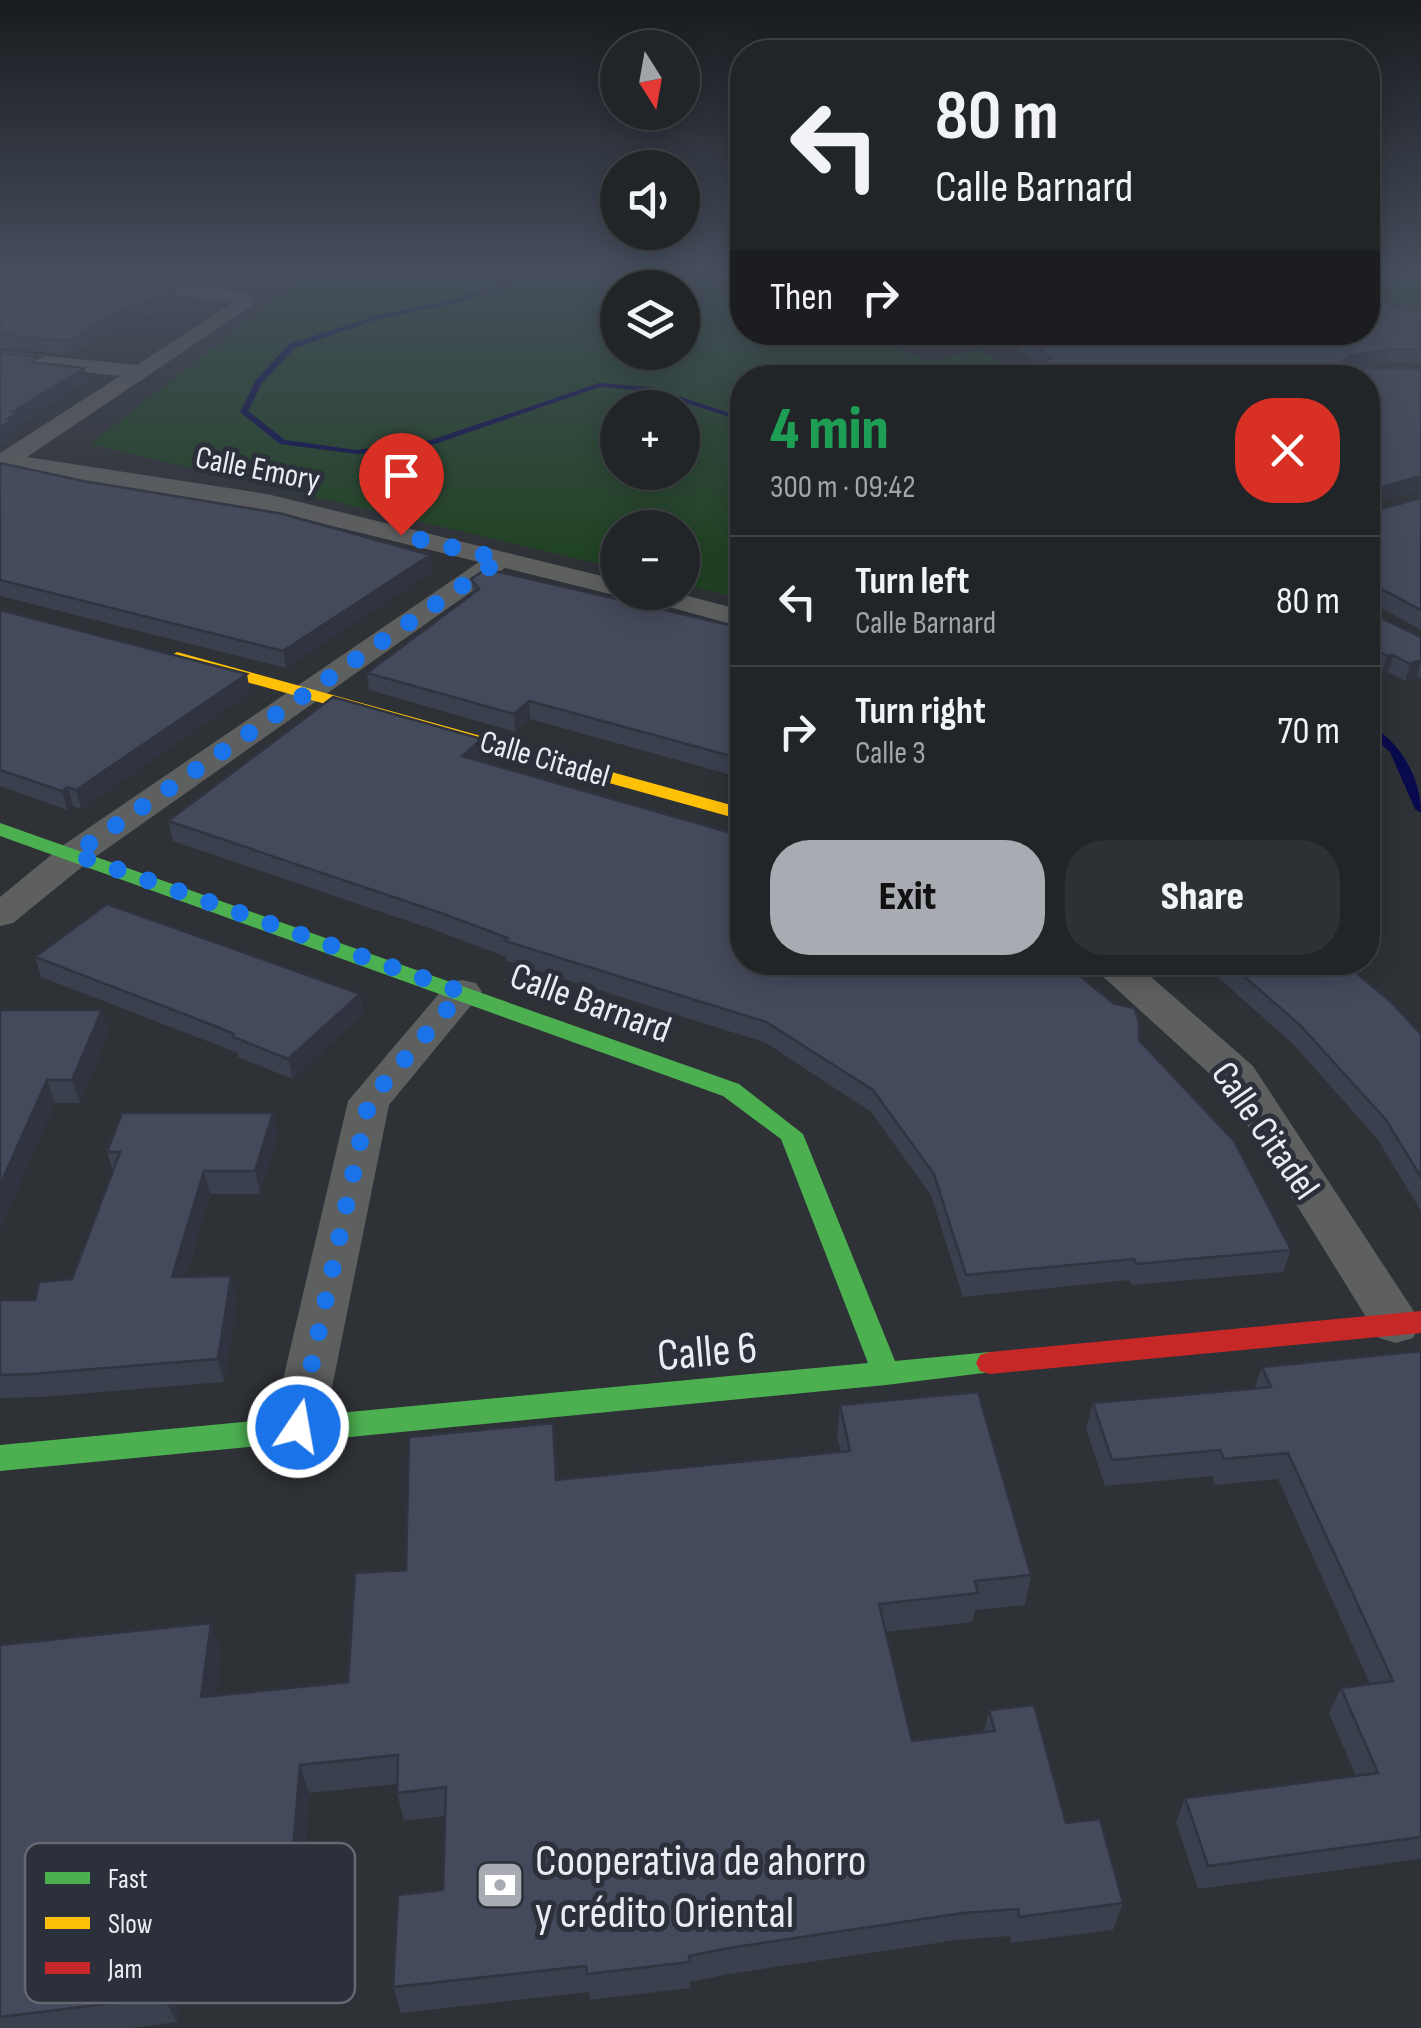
<!DOCTYPE html>
<meta charset="utf-8">
<style>
:root{--surface:#222528;--page:#2e3134;--text:#f1f3f6;--muted:#a2a5a8;--line:#3f4245;--accent:#a8abb2}
body{margin:0;font-family:"Sofia Sans Condensed",sans-serif;background:var(--page);color:var(--text);height:100vh;display:flex;flex-direction:column;font-size:38px;white-space:nowrap}
*{box-sizing:border-box;margin:0}
p{font-size:32px;color:var(--muted)}
.icon{flex:none;width:55px;height:55px;fill:none;stroke:currentColor;stroke-width:2;stroke-linecap:round;stroke-linejoin:round}
.map{position:relative;flex:1;overflow:hidden}
.drawer{position:absolute;left:730px;top:365px;width:650px;height:610px;display:flex;flex-direction:column;background:var(--surface);border-radius:40px;box-shadow:0 5px 25px #0003,0 0 0 2px var(--line)}
.drawer>*{flex:none}
.guide{position:absolute;left:730px;top:40px;width:650px;height:305px;border-radius:40px;box-shadow:0 5px 25px #0003,0 0 0 2px var(--line);background:#222528;color:var(--text);overflow:hidden}
.needle{width:65px;rotate:169deg}
.fabs{position:absolute;left:600px;top:30px;display:grid;gap:20px}
.fabs a{display:grid;place-items:center;width:100px;height:100px;border-radius:50%;background:var(--surface);box-shadow:0 5px 25px #0003,0 0 0 2px var(--line);font-size:50px}
.pin{position:absolute;display:grid;place-items:center;width:85px;height:85px;color:#fff;margin:-102px -42px;border-radius:50% 50% 50% 0;rotate:-45deg;box-shadow:0 0 10px #0007}
.pin .icon{rotate:45deg}
.me{position:absolute;width:110px;margin:-55px;rotate:12deg;stroke-linejoin:round;filter:drop-shadow(0 0 8px #0008)}
.turn{display:flex;align-items:center;gap:35px;height:210px;padding:0 40px;font-size:45px}
.turn .icon{width:130px;height:130px;stroke-width:2.5}
.turn b{display:block;font-size:70px;line-height:85px}
.then{display:flex;align-items:center;height:95px;padding:0 40px;background:#0003;gap:20px;font-size:38px}
.round{display:grid;place-items:center;flex:none;width:105px;height:105px;border-radius:40px;background:var(--page)}
.head{display:flex;align-items:center;justify-content:space-between;height:170px;padding:0 40px}
h1{font-size:60px;font-weight:800;line-height:75px;color:#1e9e55}
.cta{display:flex;gap:20px;margin-top:auto;padding:20px 40px}
.cta a{flex:1;height:115px;border-radius:40px;background:var(--accent);color:#111;font-size:40px;font-weight:800;line-height:115px;text-align:center}
.cta a+a{background:var(--page);color:var(--text)}
ul{padding:0;list-style:none}
li{display:flex;align-items:center;gap:30px;height:130px;padding:0 40px;border-top:2px solid var(--line)}
li div{flex:1}
li b{display:block;font-size:38px}
li em{font-style:normal}
.map>svg:first-child{display:block}
</style>
<div class="map">
<svg width="1421" height="2028" viewBox="0 0 1421 2028">
<rect width="100%" height="100%" fill="#2e3136"/>
<path fill="#204323" fill-rule="evenodd" d="M308 274H701L742 290V332L855 333 930 361 980 350 1025 377 742 378V599L683 584 682 528H618L617 568 90 444ZM618 288H682V352H618ZM618 408H682V472H618Z
M1368 274H1421V311L1368 294Z"/>
<g fill="none" stroke-linecap="round" stroke-linejoin="round">
<path fill="#090a4d" fill-rule="evenodd" d="M533 274H542L451 304 382 318 295 348 262 383 248 411 285 440 357 450 431 440 599 383 650 387 742 417V421L649 391 600 387 435 444 357 454 280 444 240 412 256 380 289 344 379 315 448 301Z
M1368 724C1399 740 1421 777 1421 813L1415 809 1390 752 1368 732Z"/>
<path fill="#5e5f5f" fill-rule="evenodd" d="M81 274H104L83 286 74 280Z
M122 278 243 291 250 293 254 304 27 457 267 494 618 580V592H672L742 610V627L625 595 618 596 505 568 88 862 13 923 0 926V897L62 846 479 562 267 510 0 467V453L120 376 0 363V351L137 365 234 302 115 288V280Z
M1087 962H1134L1253 1066 1413 1310 1420 1324 1413 1338 1396 1343 1379 1338 1223 1086Z
M462 980 476 983 482 992 389 1105 324 1427 316 1442 298 1449 280 1442 272 1427 348 1101 448 983Z"/>
<path fill="#4caf50" fill-rule="evenodd" d="M0 823 739 1084 803 1134 895 1361 990 1352 1000 1355 1004 1363 1000 1371 886 1385 0 1471V1445L868 1363 781 1139 723 1096 0 836Z"/>
<path fill="#ffc107" fill-rule="evenodd" d="M177 652 742 808V820L171 661 169 657Z"/>
<path fill="#c62828" fill-rule="evenodd" d="M1421 1311V1333L990 1374 980 1371 976 1363 980 1355 990 1352Z"/>
</g>
<path fill="#3a404e" d="M0 274 175 287 177 300 151 315 139 314 72 355 0 348Z
M101 274H223L206 284Z
M1400 310H1421V363L1386 362 1354 368 1421 369V490L1370 504V512L1421 498V630L1370 602 1371 613 1421 637V679L1417 676 1405 681 1388 672 1382 673 1368 664V378L1038 364 996 332H1368Z
M0 463 432 571 286 668 0 596Z
M471 579 742 628V778L530 719 515 732 369 690 367 673 473 594Z
M0 610 250 692 81 809 73 806 67 810 0 786Z
M482 739 484 758 480 761 1139 1040 1291 1250 1283 1272 1131 1285 1129 1280 963 1297 931 1195 871 1112 766 1043 507 961 506 957 443 933 173 841 168 821Z
M35 957 360 994 363 1014 293 1079 238 1057 237 1053 220 1046 41 977Z
M1201 962H1344L1421 1034V1211L1378 1140 1295 1046Z
M0 1010H102L109 1032 80 1103H55L0 1229Z
M273 1113 278 1136 260 1194H210L186 1277 237 1299 224 1382 41 1397 0 1398V1300H35L72 1279 113 1171 107 1152Z
M1421 1351V1859L1198 1889 1176 1822 1185 1798 1356 1776 1329 1713 1341 1688 1370 1684 1278 1479 1215 1485 1212 1476 1105 1486 1086 1429 1093 1403 1254 1389 1262 1367Z
M840 1405 1031 1575 1025 1605 975 1610 972 1622 886 1632 912 1741 984 1732 989 1710 1123 1903 1113 1930 1011 1943 1010 1936 957 1940 729 1974 690 1982V1988L590 2000 589 1992 401 2013 393 1987 443 1890 446 1816 404 1821 397 1793V1784L309 1793 297 1960 183 1973 177 2022 130 2028H0V1645L221 1653 216 1696 348 1682 406 1570 553 1423 558 1480 841 1452 837 1436Z"/>
<path fill="#303440" d="M204 274H223L206 284Z
M175 287 177 300 151 315 148 302Z
M136 301 139 314 72 355 69 341Z
M1390 349 1386 362 1345 369 1343 362 1349 356Z
M84 368 88 382 21 424 22 427 16 432 17 435 0 446V428L13 412Z
M1421 476V490L1368 505 1371 490Z
M430 555 432 571 286 668 283 651Z
M1393 655 1388 672 1382 673 1387 656Z
M1421 660 1417 676 1405 681 1410 664Z
M247 674 250 692 81 809 76 790Z
M529 701 530 719 515 732 514 714Z
M482 739 484 758 464 775 462 756Z
M68 787 73 806 67 810 62 791Z
M360 994 363 1014 293 1079 288 1059Z
M102 1010 109 1032 80 1103 72 1080Z
M47 1080 55 1103 0 1229V1185Z
M273 1113 278 1136 260 1194 255 1171Z
M204 1171 210 1194 179 1300 172 1277Z
M231 1276 237 1299 224 1382 218 1359Z
M211 1623 221 1653 213 1726 201 1697Z
M300 1765 309 1793 297 1960 286 1934Z
M170 1947 183 1973 177 2022 163 1997Z"/>
<path fill="#444a5b" stroke="#303440" stroke-width="2.5" d="M0 274H35L175 287 148 302 136 301 69 341 0 335Z
M1368 296 1400 310H1421V349H1390L1349 356 1343 362 1346 368 1421 369V476L1371 490 1370 512 1421 498V610L1370 583 1371 613 1421 637V660L1410 664 1393 655 1387 656 1368 644V378H1002L1052 358 1016 332H1368Z
M0 353 40 357 32 362 84 368 13 412 18 413 8 419 12 420 0 428Z
M0 463 83 481 283 514 430 555 283 651 0 580Z
M486 569 742 628V759L529 701 514 714 367 673 479 589 471 579Z
M0 610 247 674 76 790 68 787 62 791 0 770Z
M333 697 482 739 462 756 742 836V962H1058L1079 975 1113 1003 1134 1008 1139 1021V1040L1234 1141 1291 1250 1136 1264 1134 1259 966 1275 934 1174 873 1090 766 1022 505 941 508 938 441 913 168 821Z
M107 904 360 994 288 1059 233 1037 234 1034 215 1026 35 957Z
M1228 962H1343L1389 1000 1421 1034V1177L1386 1120 1301 1026Z
M0 1010H102L72 1080H47L0 1185Z
M122 1113H273L255 1171H204L172 1277 231 1276 218 1359 31 1374 0 1375V1300H35L39 1282 72 1279 120 1152H107Z
M1421 1351V1837L1208 1866 1185 1798 1378 1773 1341 1688 1393 1681 1288 1453 1224 1459 1220 1450 1112 1460 1093 1403 1271 1387 1262 1367Z
M978 1392 1031 1575 975 1581 978 1593 879 1604 912 1741 995 1731 989 1710 1034 1705 1066 1823 1100 1819 1123 1903 1019 1917 1018 1909 963 1913 729 1948 689 1956 690 1962 587 1974 586 1966 393 1987 398 1895 443 1890 446 1787 397 1793 398 1755 300 1765 286 1934 170 1947 163 1997 0 2017V1645L211 1623 201 1697 348 1682 355 1573 406 1570 409 1437 553 1423 556 1480 850 1451 840 1405Z"/>
<linearGradient id="sky" x2="0" y2="1"><stop stop-color="#191b1e"/><stop offset="0.49" stop-color="#464e5d"/><stop offset="1" stop-color="#464e5d" stop-opacity="0"/></linearGradient>
<rect width="1421" height="558" fill="url(#sky)"/>
<g fill="none" stroke-linecap="round" stroke-linejoin="round">
<path stroke="#1a73e8" stroke-width="18" stroke-dasharray="0 32.4" d="M298 1427 369 1101 462 992 74 854 501 559 401 535"/>
</g>
<defs>
<g id="bank-square" transform="scale(2.5)"><rect x="-9" y="-9" width="18" height="18" rx="4" fill="#a8abb2" stroke="#2b303a"/><path d="M-6-4H6V4H-6ZM0-2.3a2.3 2.3 0 1 0 0 4.6a2.3 2.3 0 1 0 0-4.6Z" fill="#fff"/></g>
</defs>
<g fill-rule="evenodd">
<use href="#bank-square" x="500" y="1885"/>
</g>
<g text-anchor="middle" stroke-width="10" stroke-linejoin="round" paint-order="stroke">
<g font-size="32" fill="#eaecf4" stroke="#2b303a">
<text transform="translate(258 468) rotate(11)" y="11">Calle Emory</text>
<text transform="translate(545 758) rotate(16)" y="11">Calle Citadel</text>
</g>
<g font-size="38" fill="#eaecf4" stroke="#2b303a">
<text transform="translate(591 1002) rotate(20)" y="13">Calle Barnard</text>
<text transform="translate(1266 1130) rotate(55)" y="13">Calle Citadel</text>
</g>
<g font-size="45" fill="#eaecf4" stroke="#2b303a">
<text transform="translate(707 1350) rotate(-5)" y="16">Calle 6</text>
</g>
<g font-size="45" fill="#eaecf4" stroke="#2b303a" text-anchor="start">
<text x="535" y="1875">Cooperativa de ahorro<tspan x="535" dy="52">y crédito Oriental</tspan></text>
</g>
</g>
<rect x="25" y="1843" width="330" height="160" rx="15" fill="#2b303a" stroke="#646872" stroke-width="2.5"/>
<rect x="45" y="1872" width="45" height="12" fill="#4caf50"/>
<rect x="45" y="1917" width="45" height="12" fill="#ffc107"/>
<rect x="45" y="1962" width="45" height="12" fill="#c62828"/>
<g font-size="28" fill="#eaecf4">
<text x="108" y="1888">Fast</text>
<text x="108" y="1933">Slow</text>
<text x="108" y="1978">Jam</text>
</g>
</svg>
<div class="fabs">
<a><svg class="needle" viewBox="-14 -14 28 28"><path d="M0-13l5 13h-10z" fill="#e53935"/><path d="M0 13l5-13h-10z" fill="#a2a5a8"/></svg></a>
<a><svg class="icon" aria-label="sound" viewBox="0 0 24 24"><path d="M4 9h4l5-4v14l-5-4H4zM17 9q2 3 0 6"/></svg></a>
<a><svg class="icon" aria-label="layers" viewBox="0 0 24 24"><path d="M12 4l9 5-9 5-9-5zM3 14l9 5 9-5"/></svg></a>
<a>+</a>
<a>−</a>
</div>
<div class="pin" style="left:401px;top:535px;background:#d93025"><svg class="icon" aria-label="arrive" viewBox="0 0 24 24"><path d="M6 21V4h12l-3 4 3 4H6"/></svg></div>
<svg class="me" style="left:298px;top:1427px" viewBox="-20 -20 40 40"><circle r="17" fill="#1a73e8" stroke="#fff" stroke-width="3"/><path d="M0-11L8 9 0 5-8 9z" fill="#fff"/></svg>
<div class="guide">
<div class="turn"><svg class="icon" aria-label="left" viewBox="0 0 24 24"><path d="M17 20v-9H6M10 6l-5 5 5 5"/></svg><div><b>80 m</b>Calle Barnard</div></div>
<div class="then">Then<svg class="icon" aria-label="right" viewBox="0 0 24 24"><path d="M7 20v-9h11M14 6l5 5-5 5"/></svg></div>
</div>
<section class="drawer">
<div class="head"><div><h1>4 min</h1><p>300 m · 09:42</p></div><a class="round" style="background:#d93025;color:#fff"><svg class="icon" aria-label="close" viewBox="0 0 24 24"><path d="M6 6l12 12M18 6L6 18"/></svg></a></div>
<ul>
<li><svg class="icon" aria-label="left" viewBox="0 0 24 24"><path d="M17 20v-9H6M10 6l-5 5 5 5"/></svg><div><b>Turn left</b><p>Calle Barnard</p></div><em>80 m</em></li>
<li><svg class="icon" aria-label="right" viewBox="0 0 24 24"><path d="M7 20v-9h11M14 6l5 5-5 5"/></svg><div><b>Turn right</b><p>Calle 3</p></div><em>70 m</em></li>
</ul>
<div class="cta"><a>Exit</a><a>Share</a></div>
</section>
</div>
